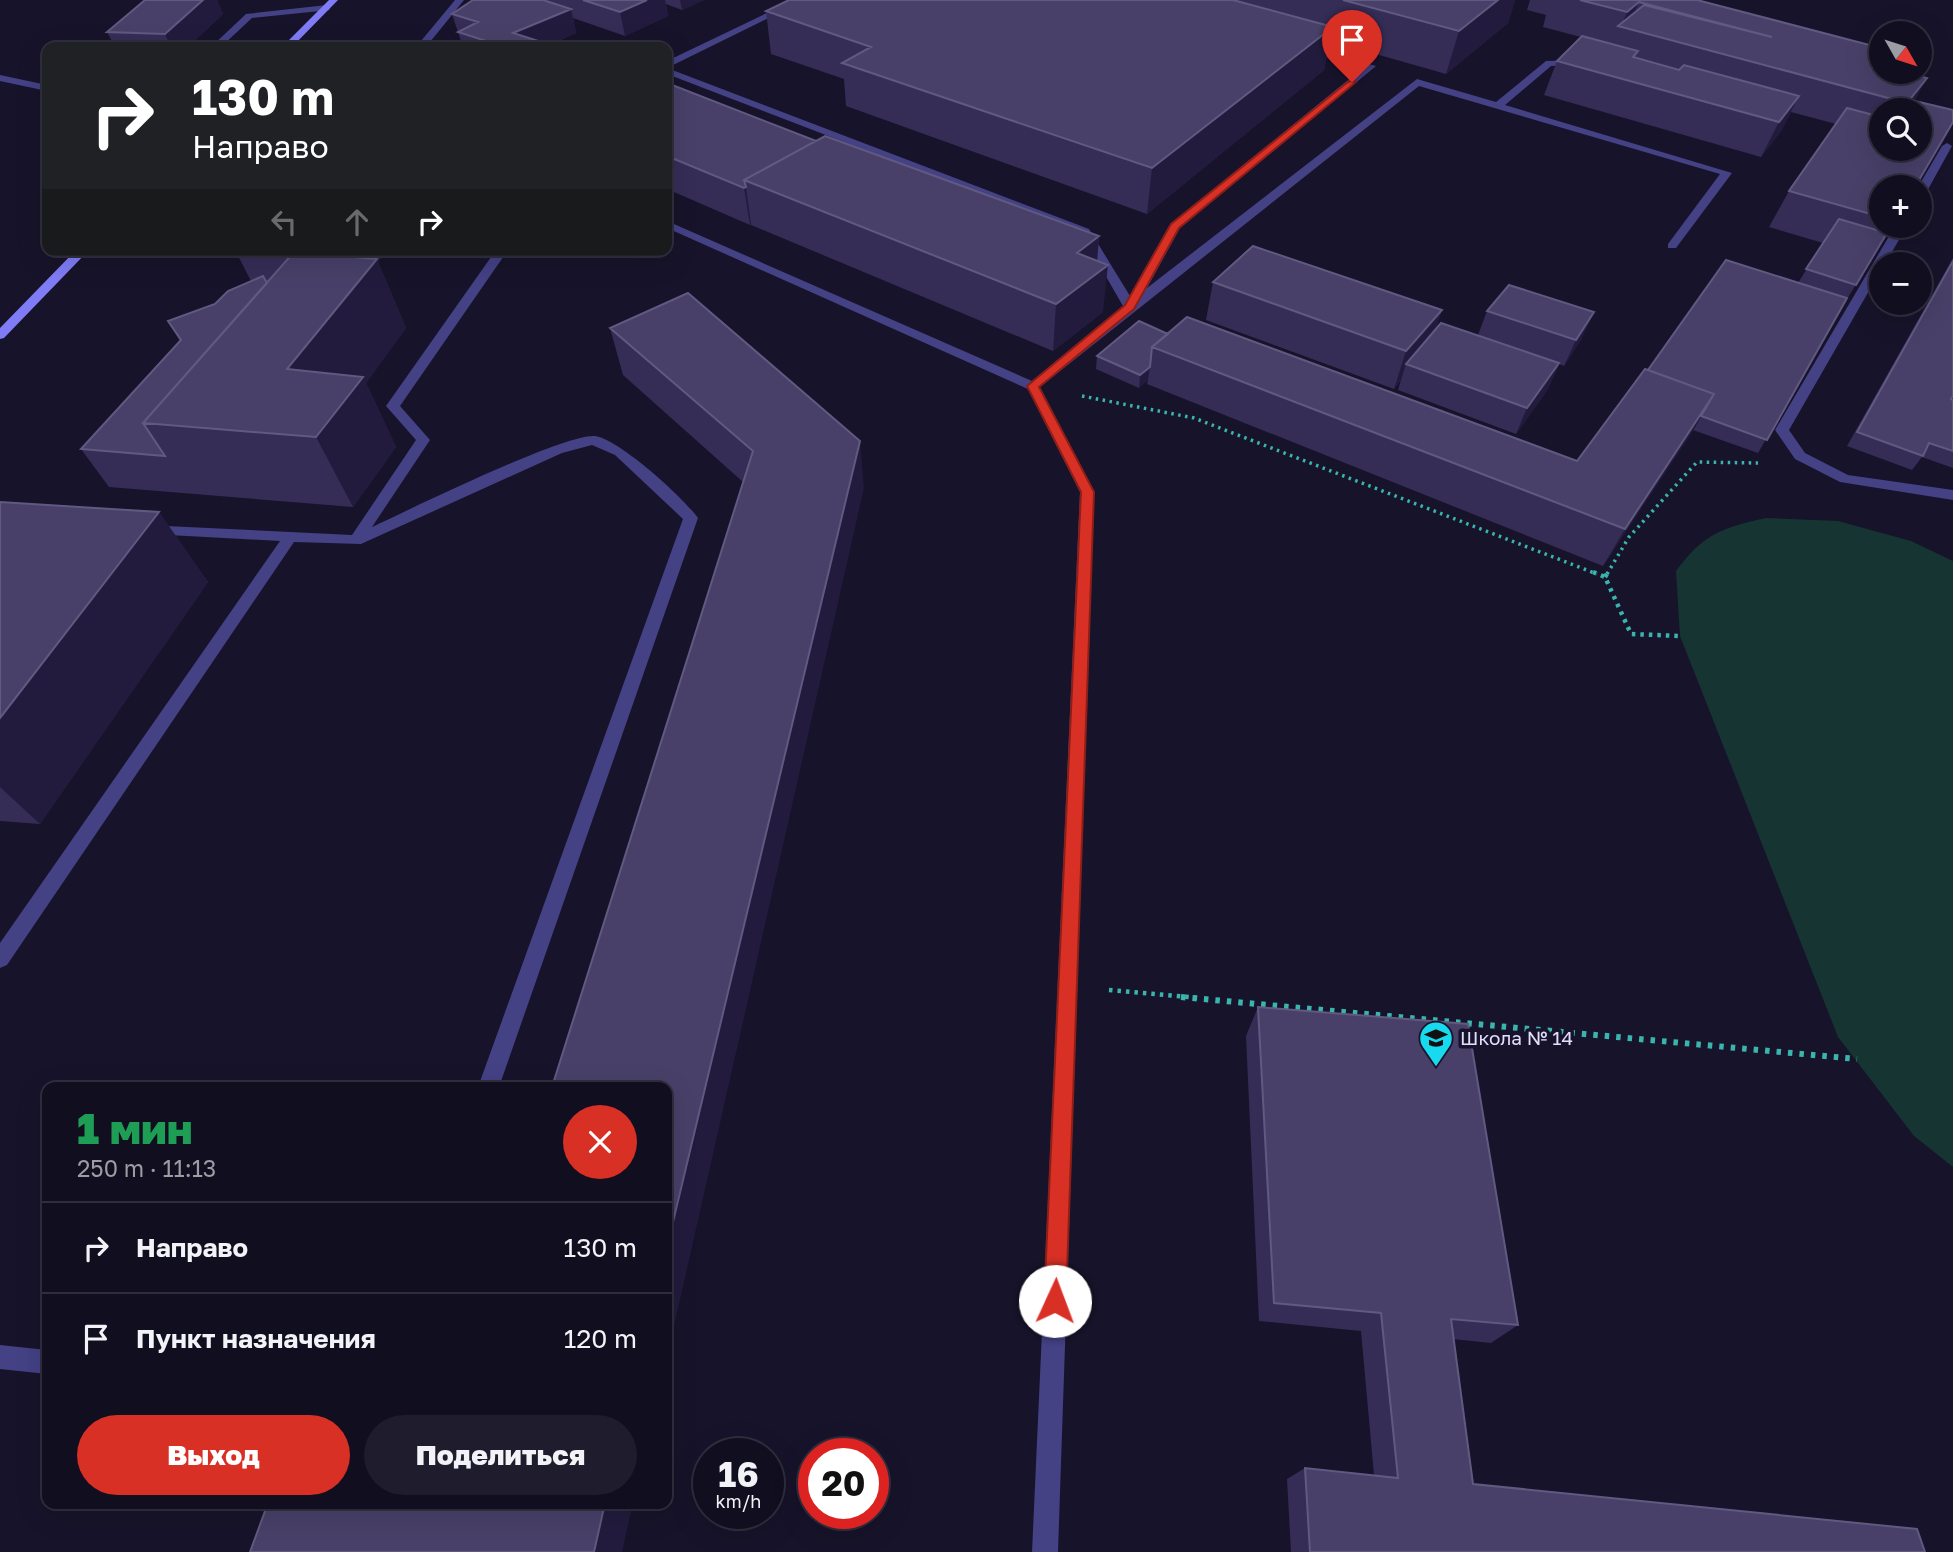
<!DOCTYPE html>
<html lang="ru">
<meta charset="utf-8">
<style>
:root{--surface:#110e20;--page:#1e1c2d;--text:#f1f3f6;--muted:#9c9ca5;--line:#302e3e;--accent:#d93025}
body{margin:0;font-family:"Golos Text",sans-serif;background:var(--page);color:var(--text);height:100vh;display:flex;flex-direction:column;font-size:26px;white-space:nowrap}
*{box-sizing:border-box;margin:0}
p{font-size:23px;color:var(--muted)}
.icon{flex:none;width:38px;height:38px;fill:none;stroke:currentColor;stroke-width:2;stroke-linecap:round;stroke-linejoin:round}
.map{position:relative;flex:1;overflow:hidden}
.panel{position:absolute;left:42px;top:1082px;width:630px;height:427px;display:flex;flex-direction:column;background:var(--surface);border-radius:14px;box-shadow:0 7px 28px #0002,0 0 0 2px var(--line)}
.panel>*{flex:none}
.guide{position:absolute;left:42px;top:42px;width:630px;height:214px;border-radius:14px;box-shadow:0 7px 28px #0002,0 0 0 2px var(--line);background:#202124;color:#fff;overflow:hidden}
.needle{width:46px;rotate:129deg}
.controls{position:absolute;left:1869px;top:21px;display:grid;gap:14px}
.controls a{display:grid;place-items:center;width:63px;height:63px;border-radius:50%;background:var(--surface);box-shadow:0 7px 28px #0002,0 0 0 2px var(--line);font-size:35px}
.speed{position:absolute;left:693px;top:1438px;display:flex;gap:14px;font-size:35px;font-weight:700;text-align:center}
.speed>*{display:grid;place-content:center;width:91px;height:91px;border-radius:50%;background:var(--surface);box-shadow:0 7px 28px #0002,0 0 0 2px var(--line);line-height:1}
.speed small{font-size:18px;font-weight:400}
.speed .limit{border:10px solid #d22;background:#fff;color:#111}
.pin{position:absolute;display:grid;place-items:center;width:60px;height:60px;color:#fff;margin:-72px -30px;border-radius:50% 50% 50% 0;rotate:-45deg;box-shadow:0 0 7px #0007}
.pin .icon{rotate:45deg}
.me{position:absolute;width:77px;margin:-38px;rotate:2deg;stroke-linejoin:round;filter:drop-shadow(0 0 5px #0008)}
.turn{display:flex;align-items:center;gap:24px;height:147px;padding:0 35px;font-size:32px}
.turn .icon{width:91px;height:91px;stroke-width:2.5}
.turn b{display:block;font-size:49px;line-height:60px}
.lanes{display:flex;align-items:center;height:66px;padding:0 35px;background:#0003;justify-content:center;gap:35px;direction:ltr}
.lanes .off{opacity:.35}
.round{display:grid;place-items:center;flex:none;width:74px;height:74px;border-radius:37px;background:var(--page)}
.summary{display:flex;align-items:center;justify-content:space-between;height:119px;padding:0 35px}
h1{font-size:42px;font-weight:800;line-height:52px;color:#1e9e55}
.cta{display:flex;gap:14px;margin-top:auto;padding:14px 35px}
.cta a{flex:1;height:80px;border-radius:42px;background:var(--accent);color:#fff;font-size:28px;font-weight:800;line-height:80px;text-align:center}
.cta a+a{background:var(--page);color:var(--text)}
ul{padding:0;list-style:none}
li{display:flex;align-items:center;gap:21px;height:91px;padding:0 35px;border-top:2px solid var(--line)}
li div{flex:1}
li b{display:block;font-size:26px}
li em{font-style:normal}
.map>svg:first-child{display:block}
</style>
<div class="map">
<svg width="1953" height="1552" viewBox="0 0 1953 1552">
<rect width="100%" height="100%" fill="#17132a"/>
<path fill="#163432" d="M1766 518 1838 521 1911 541 1953 561V1167L1914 1136 1838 1037 1680 636 1676 571C1704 533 1722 528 1766 518Z"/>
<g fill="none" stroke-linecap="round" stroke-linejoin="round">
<path stroke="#3ab5ad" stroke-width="3.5" stroke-dasharray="2.5 4.5" stroke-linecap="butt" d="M1082 396 1194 418 1597 574
M1607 574 1629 537 1697 462 1758 463"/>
<path stroke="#3ab5ad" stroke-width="4.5" stroke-dasharray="3.5 5" stroke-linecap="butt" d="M1593 572 1605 577 1631 634 1680 636
M1605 577 1608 572
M1109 990 1200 998"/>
<path stroke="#3ab5ad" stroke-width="6" stroke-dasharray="4.5 7" stroke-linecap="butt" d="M1181 997 1857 1059"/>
<path fill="#444185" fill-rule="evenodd" d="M455 0H464L426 47H416Z
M794 0H805L667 68V61Z
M327 5 330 10 252 18 221 47H211L246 14Z
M1304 46 1376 66 1180 228 1147 288 1417 79 1496 102 1546 61 1582 60V64L1579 65 1551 66 1505 105 1732 173 1676 248H1668V244L1720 174 1419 86 1040 387 1094 492 1058 1552H1032L1080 492 1028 389 667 228V221L1032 381 1123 306 1081 233 667 74V68L1089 229 1130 296 1171 224 1364 67 1304 50Z
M1947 143 1952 146 1926 193 1920 196 1918 187 1942 146Z
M1895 226H1907L1885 264H1881V270L1789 430 1805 453 1848 475 1953 490V500L1840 482 1795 459 1775 430Z
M496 250H508L400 406 430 440 372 527C409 510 565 433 595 436 619 439 684 498 698 518L499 1087H478L683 519 615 455 592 445 562 453 361 544 294 542 7 965 0 968V943L280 541 150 534 145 533V525L352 535 416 440 386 406Z
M0 1345 47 1350V1374L0 1369Z"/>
<path fill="#444185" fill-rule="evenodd" d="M0 75 47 85V91L0 81Z"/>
<path fill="#7f7cf6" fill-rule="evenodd" d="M329 0H338L292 47H282Z
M76 250H89L4 338 0 339V328Z"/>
</g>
<path fill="#362d57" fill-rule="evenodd" d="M145 0H217L223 14 188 47H115L107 32Z
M473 0H704L682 10 666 4 668 16 625 36 573 18 576 33 549 45 557 47H463L452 14Z
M789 0H1515L1508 23 1446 74 1330 41 1324 70 1147 214 846 106 844 79 771 54 766 11Z
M1530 0H1697L1881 48V72H1903L1927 78 1910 108 1915 101 1953 110V122L1915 187H1881V226H1892L1847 299 1758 453 1693 430 1603 566 1147 384 1148 380 1139 388 1096 369 1097 356 1139 321 1168 334 1187 317 1577 461 1645 369 1648 370 1726 260 1798 283 1823 243 1769 227 1789 191 1836 124 1791 112 1781 131 1761 157 1544 95 1557 61 1581 37 1543 27 1546 15 1527 10ZM1881 110H1920V149H1881Z
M667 83 816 141 1099 236 1097 261 1103 312 1053 351 751 225V224L750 225 667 189Z
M235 250H387L378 262 406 328 366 383 396 447 353 507 109 487 81 449 180 341 168 321 215 304 251 281Z
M1953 258V396L1951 399 1953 400V468L1922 457 1912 470 1847 446Z
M1213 282 1442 310 1435 330 1478 335 1487 311 1582 338 1564 366 1559 364 1548 389 1516 434 1398 390 1401 380 1394 389 1206 320Z
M610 328 864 488 743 482 623 375Z
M0 502 159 512 208 582 40 824 0 821Z
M1258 1007 1518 1325 1491 1343 1453 1339 1473 1484 1925 1552H1291L1287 1479 1305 1468 1374 1475 1361 1331 1259 1321 1246 1036Z"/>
<path fill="#221b3d" d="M203 0H217L223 14 188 47H171L165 34Z
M647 0H665L668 16 625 36 620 12Z
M680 0H704L682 10Z
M1498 0H1515L1508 23 1446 74 1459 31Z
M1639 2 1628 29 1621 27 1627 12Z
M571 9 576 33 543 47 513 33Z
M1333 27 1324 70 1147 214 1152 168Z
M1927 78 1908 110H1903L1907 103Z
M1799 96 1781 131 1761 157 1779 122Z
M746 187 751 224 750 225 744 188Z
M1099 236 1096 274 1108 265 1103 312 1053 351 1056 304 1077 253Z
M331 250H387L378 262 406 328 366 383 396 447 353 507 316 437 189 427 350 292Z
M1442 310 1429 347 1406 364 1401 380 1394 389 1406 351Z
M1594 312 1582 338 1564 366 1576 340Z
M1559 363 1548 389 1516 434 1527 408Z
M1150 367 1148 380 1139 388 1140 375Z
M1714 394 1693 431 1603 566 1625 529Z
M860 441 864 488 667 1357V1247Z
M159 512 208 582 40 824 0 787V718Z
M605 1503H633L622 1552H594Z"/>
<path fill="#484068" stroke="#605980" stroke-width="2" d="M145 0H203L165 34 107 32Z
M473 0H543L571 9 513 33 557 47H505L458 32 478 22 452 14Z
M583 0H647L620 12Z
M789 0H1233L1333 27 1152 168 842 63 871 47 766 11Z
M1343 0H1498L1459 31Z
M1580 0H1697L1881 48V72H1902L1927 78 1907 103 1618 26 1644 5 1772 37 1639 2 1627 12Z
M1582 36 1638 51 1633 57 1679 70 1684 65 1799 96 1779 122 1557 61Z
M667 83 816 141 744 180 746 187 744 188 667 156Z
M1915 101 1953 110V122L1915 187H1881V217L1789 191 1847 108 1881 117V149H1920V110H1908Z
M825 136 1099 236 1077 253 1108 265 1056 304 744 180Z
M1839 219 1887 233 1856 285 1806 269Z
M1253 246 1442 310 1406 351 1213 282Z
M294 252 377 259 287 369 363 377 316 437 143 423Z
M1726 260 1847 298 1767 440 1701 416 1714 394 1648 370Z
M1953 261V396L1951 399 1953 400V451L1929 443 1923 456 1857 432Z
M263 276 267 283 143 423 165 456 81 449 181 340 168 321 215 304 228 291Z
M1509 285 1594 312 1576 340 1487 311Z
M688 293 860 441 667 1247V1087H552L753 451 610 328Z
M1187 317 1577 461 1645 369 1714 394 1625 529 1152 347Z
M1139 321 1168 334 1152 347 1150 367 1140 375 1097 356Z
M1441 323 1559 363 1527 408 1406 364Z
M0 502 159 512 0 718Z
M1258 1007 1468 1024 1518 1325 1451 1319 1473 1484 1917 1529 1925 1552H1310L1305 1468 1398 1478 1381 1313 1274 1303Z
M268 1503H605L594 1552H250Z"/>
<path fill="#d93025" stroke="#8d1f18" stroke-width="2" d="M1349 81 1356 82 1179 228 1134 309 1039 387 1094 492 1066 1301 1063 1309 1055 1312 1048 1309 1044 1301 1081 492 1027 386 1125 305 1171 224Z"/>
<defs>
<g id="school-pin" transform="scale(1.75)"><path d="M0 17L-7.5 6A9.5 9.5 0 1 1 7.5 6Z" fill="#18daef" stroke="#17132a"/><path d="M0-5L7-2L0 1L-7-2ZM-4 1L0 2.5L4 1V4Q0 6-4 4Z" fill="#111"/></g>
</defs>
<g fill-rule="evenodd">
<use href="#school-pin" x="1436" y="1038"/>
</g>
<g text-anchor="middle" stroke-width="7" stroke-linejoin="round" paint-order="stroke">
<g font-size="19" fill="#e2defd" stroke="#17132a" text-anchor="start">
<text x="1460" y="1045">Школа № 14</text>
</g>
</g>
</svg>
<div class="controls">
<a><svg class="needle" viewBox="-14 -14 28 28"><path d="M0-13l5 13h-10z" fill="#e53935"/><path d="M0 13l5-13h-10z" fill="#9c9ca5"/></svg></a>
<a><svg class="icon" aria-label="search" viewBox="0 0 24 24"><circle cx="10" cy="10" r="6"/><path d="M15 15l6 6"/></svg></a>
<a>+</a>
<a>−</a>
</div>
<div class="speed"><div>16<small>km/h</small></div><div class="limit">20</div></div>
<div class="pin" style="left:1352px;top:82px;background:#d93025"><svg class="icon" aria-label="arrive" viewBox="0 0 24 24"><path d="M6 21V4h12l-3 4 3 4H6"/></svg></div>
<svg class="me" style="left:1055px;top:1301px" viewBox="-20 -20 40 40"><circle r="19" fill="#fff"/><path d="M0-13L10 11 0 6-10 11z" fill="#d93025"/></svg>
<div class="guide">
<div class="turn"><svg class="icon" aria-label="right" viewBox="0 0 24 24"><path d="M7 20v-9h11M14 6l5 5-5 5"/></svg><div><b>130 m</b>Направо</div></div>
<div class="lanes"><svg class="icon off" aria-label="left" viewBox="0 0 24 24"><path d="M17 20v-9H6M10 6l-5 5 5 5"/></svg><svg class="icon off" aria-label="ahead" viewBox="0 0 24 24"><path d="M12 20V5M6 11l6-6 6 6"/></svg><svg class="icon" aria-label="right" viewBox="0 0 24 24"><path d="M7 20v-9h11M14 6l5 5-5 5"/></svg></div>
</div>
<section class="panel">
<div class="summary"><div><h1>1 мин</h1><p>250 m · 11:13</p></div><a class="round" style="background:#d93025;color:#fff"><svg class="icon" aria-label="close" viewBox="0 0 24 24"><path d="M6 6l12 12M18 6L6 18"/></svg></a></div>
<ul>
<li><svg class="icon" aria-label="right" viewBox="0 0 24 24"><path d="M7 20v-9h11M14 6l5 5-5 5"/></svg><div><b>Направо</b></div><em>130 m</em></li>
<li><svg class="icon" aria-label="arrive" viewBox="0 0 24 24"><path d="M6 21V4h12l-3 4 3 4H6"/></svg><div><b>Пункт назначения</b></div><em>120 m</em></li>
</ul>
<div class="cta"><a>Выход</a><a>Поделиться</a></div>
</section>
</div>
